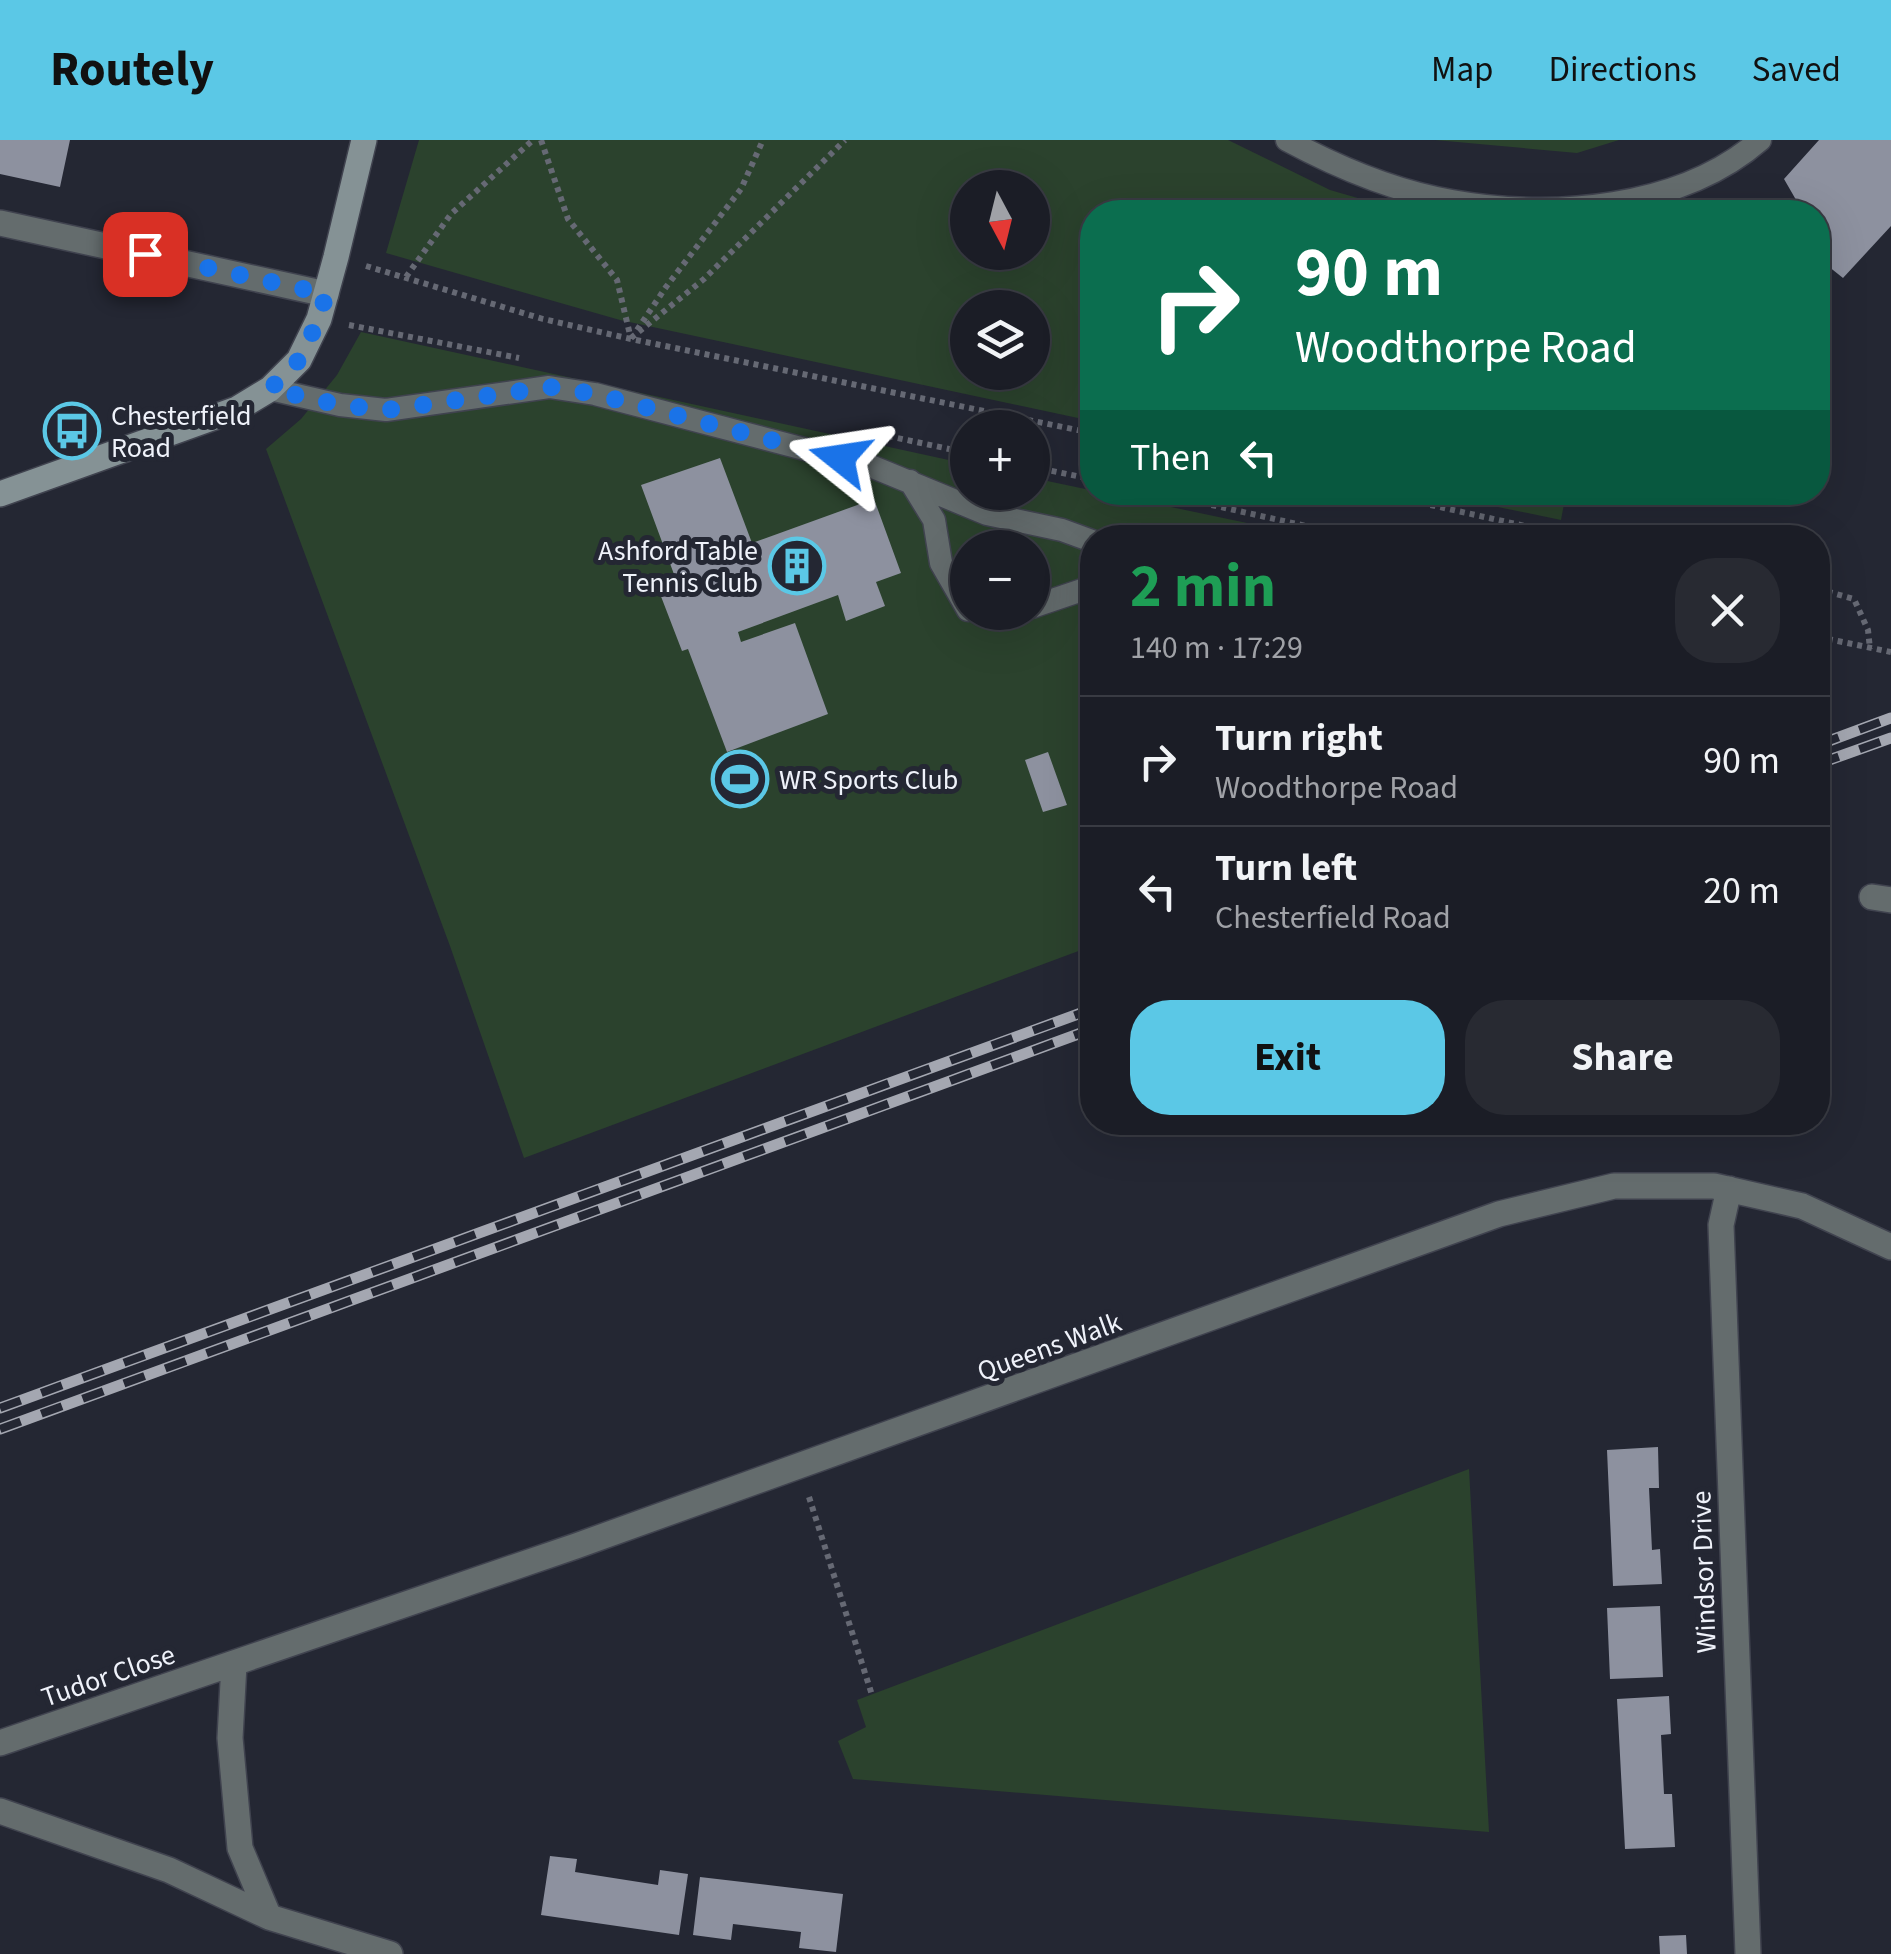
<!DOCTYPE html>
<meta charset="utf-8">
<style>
:root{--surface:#1b1d26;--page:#282a32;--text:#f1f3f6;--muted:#a0a2a7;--line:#393b43;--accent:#5bc8e6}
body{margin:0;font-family:"Source Sans 3",sans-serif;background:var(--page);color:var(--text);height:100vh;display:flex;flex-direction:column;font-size:38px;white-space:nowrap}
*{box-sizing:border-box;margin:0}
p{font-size:32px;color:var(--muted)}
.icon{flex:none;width:55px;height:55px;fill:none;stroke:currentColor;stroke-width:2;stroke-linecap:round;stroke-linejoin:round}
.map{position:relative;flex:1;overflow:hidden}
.sheet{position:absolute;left:1080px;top:385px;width:750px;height:610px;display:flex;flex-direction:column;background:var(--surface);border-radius:40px;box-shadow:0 10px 40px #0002,0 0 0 2px var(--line)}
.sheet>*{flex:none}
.guide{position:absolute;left:1080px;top:60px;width:750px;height:305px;border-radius:40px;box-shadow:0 10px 40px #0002,0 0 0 2px var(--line);background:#0b6e4f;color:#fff;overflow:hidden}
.needle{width:65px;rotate:173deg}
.buttons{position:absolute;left:950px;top:30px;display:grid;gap:20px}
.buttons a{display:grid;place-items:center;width:100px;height:100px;border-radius:50%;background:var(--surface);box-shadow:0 10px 40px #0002,0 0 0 2px var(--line);font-size:50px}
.pin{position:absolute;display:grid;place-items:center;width:85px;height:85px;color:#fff;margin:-42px;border-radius:20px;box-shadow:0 5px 15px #0006}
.me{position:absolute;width:110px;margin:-55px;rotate:285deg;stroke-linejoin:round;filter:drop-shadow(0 0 8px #0008)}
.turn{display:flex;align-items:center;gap:35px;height:210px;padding:0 50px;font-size:45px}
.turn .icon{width:130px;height:130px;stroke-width:2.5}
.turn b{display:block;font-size:70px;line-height:85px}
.then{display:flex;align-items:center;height:95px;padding:0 50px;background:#0003;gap:20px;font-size:38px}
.round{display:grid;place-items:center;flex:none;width:105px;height:105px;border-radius:40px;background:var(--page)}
.headline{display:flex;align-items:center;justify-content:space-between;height:170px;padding:0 50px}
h1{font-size:60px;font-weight:700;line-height:75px;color:#1e9e55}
.primary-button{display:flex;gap:20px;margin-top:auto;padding:20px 50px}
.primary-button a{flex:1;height:115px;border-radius:40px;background:var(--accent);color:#111;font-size:40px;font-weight:700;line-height:115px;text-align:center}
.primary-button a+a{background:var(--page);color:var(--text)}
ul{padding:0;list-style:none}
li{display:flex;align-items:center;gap:30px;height:130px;padding:0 50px;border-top:2px solid var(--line)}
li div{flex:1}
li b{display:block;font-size:38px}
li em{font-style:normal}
header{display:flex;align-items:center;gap:60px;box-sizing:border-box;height:140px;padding:0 50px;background:var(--accent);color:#111}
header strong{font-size:48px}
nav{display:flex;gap:55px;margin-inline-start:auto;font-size:35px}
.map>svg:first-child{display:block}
</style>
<header>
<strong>Routely</strong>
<nav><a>Map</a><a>Directions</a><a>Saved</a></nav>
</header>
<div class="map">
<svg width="1891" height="1814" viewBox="0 0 1891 1814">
<rect width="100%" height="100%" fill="#242733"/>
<path fill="#2b422d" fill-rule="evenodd" d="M419 0H1228L1330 50 1406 72H1092V281L620 180 386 113ZM968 48H1032V112H968ZM968 168H1032V232H968Z
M1435 0H1619L1577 13Z
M361 192 967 324 968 352H1032L1033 338 1309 396 1092 398V806L524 1018 450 806 266 309 301 279 337 235ZM968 408H1032V472H968Z
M1430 353 1566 352V353L1561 380Z
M1469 1329 1489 1692 853 1639 838 1601 866 1587 857 1560Z"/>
<path fill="#8d919f" d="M0 0H70L60 47 0 34Z
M1819 0H1891V86L1843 138 1818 118V72H1803L1784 39Z
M720 318 752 403 874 359 901 433 876 442 885 466 846 481 838 455 738 492 741 502 795 483 828 574 727 612 688 509 682 511 657 446 675 437 641 345Z
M1048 612 1067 665 1043 672 1025 620Z
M1658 1307 1659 1348H1649L1652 1410 1660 1409 1662 1444 1613 1446 1607 1310Z
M1660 1466 1663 1537 1610 1539 1607 1468Z
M1669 1556 1671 1594 1661 1595 1664 1654H1672L1675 1707 1625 1709 1617 1559Z
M550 1716 577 1719 575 1732 658 1745 660 1730 688 1734 679 1795 541 1775Z
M700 1737 843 1754 836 1812 799 1808 801 1792 733 1784 731 1800 693 1795Z
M1686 1795 1687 1814H1660L1659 1796Z"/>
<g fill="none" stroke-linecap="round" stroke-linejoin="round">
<g stroke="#40434f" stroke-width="25">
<path id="lane" d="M1287 0C1339 28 1393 51 1452 61 1552 79 1681 69 1760 0
M270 249 340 265 386 270 549 247 595 254 873 327 987 374 1062 390 1092 401
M910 341 934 380 941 423 968 470
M1032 467 1085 449 1092 443"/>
</g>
<g stroke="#40434f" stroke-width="28">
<path id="street" d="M0 83 326 154
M1872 757 1891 760
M1729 1049 1721 1085 1748 1814
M234 1524 230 1598 240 1708 269 1777
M0 1603 576 1406 1499 1074 1614 1046H1714L1802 1066 1891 1107
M0 1671 169 1730 269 1777 390 1814"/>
</g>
<g stroke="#40434f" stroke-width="28">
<path id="secondary" d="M0 354 237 269 270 249 299 220 319 179 336 117 364 0"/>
</g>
<path stroke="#666974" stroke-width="6" stroke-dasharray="5 5" stroke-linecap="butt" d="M541 0 568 79 617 140 631 199
M366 126 543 179 631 199 1092 293
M406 137 451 74 533 0
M349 185 519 218
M637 190 666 147 741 49 763 0
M631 198 704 139 845 0
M888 296 968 313
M1032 327 1092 339
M1153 352 1360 398
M1372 352 1579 398
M1818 449 1854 459 1868 490 1870 509
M1818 497 1891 512
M809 1357 872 1555"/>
<use href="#lane" stroke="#646c6d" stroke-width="22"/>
<use href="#street" stroke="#646c6d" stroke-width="25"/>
<use href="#secondary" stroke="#859295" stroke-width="25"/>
<g stroke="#a4a7b1" stroke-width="11">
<path id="rail" d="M1818 605 1891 578
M1818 624 1891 598
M0 1268 1092 869
M0 1289 1092 889"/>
</g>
<use href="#rail" stroke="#242733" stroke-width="8" stroke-dasharray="22" stroke-linecap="butt"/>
</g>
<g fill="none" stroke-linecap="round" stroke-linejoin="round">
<path stroke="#1a73e8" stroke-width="18" stroke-dasharray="0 32.4" d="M145 114 326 154 319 179 299 220 270 249 340 265 386 270 550 247 595 254 840 318"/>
</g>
<defs>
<g id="bus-ring" transform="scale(2.875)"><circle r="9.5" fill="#242733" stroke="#5bc8e6" stroke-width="1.5"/><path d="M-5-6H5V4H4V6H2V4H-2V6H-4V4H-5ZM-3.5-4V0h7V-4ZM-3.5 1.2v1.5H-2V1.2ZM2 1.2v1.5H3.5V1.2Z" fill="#5bc8e6"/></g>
<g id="building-ring" transform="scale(2.875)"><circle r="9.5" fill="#242733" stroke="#5bc8e6" stroke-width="1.5"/><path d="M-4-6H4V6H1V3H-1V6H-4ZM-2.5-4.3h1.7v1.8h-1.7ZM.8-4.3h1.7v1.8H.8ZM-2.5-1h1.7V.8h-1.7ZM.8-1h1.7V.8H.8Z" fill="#5bc8e6"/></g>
<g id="stadium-ring" transform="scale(2.875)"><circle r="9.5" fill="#242733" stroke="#5bc8e6" stroke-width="1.5"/><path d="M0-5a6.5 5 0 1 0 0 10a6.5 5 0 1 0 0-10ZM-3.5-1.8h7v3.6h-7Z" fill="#5bc8e6"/></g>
</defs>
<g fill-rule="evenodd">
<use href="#bus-ring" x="72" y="291"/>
<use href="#building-ring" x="797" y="426"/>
<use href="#stadium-ring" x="740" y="639"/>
</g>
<g text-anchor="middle" stroke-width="10" stroke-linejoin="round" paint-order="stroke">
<g font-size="28" fill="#eff2fa" stroke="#242733" text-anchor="start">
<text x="111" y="285">Chesterfield<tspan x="111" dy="32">Road</tspan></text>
<text x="758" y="420" text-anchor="end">Ashford Table<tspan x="758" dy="32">Tennis Club</tspan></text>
<text x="779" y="649">WR Sports Club</text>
</g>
<g font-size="28" fill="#eff2fa" stroke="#242733">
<text transform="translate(1049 1206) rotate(-20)" y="10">Queens Walk</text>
<text transform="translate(1703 1432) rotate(-92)" y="10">Windsor Drive</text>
<text transform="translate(108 1535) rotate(-19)" y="10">Tudor Close</text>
</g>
</g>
</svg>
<div class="buttons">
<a><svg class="needle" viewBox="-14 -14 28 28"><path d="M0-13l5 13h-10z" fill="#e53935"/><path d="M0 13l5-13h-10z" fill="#a0a2a7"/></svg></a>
<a><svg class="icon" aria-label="layers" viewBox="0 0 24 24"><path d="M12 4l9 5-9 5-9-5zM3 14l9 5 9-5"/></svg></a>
<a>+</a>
<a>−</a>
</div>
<div class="pin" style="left:145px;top:114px;background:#d93025"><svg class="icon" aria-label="arrive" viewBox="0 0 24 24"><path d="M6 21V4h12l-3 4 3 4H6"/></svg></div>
<svg class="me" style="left:840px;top:318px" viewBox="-20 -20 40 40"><path d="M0-17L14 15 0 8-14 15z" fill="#1a73e8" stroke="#fff" stroke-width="4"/></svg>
<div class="guide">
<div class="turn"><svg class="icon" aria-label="right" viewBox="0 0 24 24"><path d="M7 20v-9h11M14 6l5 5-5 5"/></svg><div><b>90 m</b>Woodthorpe Road</div></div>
<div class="then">Then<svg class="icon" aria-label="left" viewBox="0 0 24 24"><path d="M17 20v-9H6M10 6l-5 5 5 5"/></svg></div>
</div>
<section class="sheet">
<div class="headline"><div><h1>2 min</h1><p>140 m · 17:29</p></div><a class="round"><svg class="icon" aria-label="close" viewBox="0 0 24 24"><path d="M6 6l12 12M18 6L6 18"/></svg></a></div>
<ul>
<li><svg class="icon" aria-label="right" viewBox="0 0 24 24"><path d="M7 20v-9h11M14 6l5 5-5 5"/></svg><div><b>Turn right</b><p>Woodthorpe Road</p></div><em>90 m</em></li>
<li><svg class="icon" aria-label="left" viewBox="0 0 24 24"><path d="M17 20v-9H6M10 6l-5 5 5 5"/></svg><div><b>Turn left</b><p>Chesterfield Road</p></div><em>20 m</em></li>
</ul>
<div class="primary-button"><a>Exit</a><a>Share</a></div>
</section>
</div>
